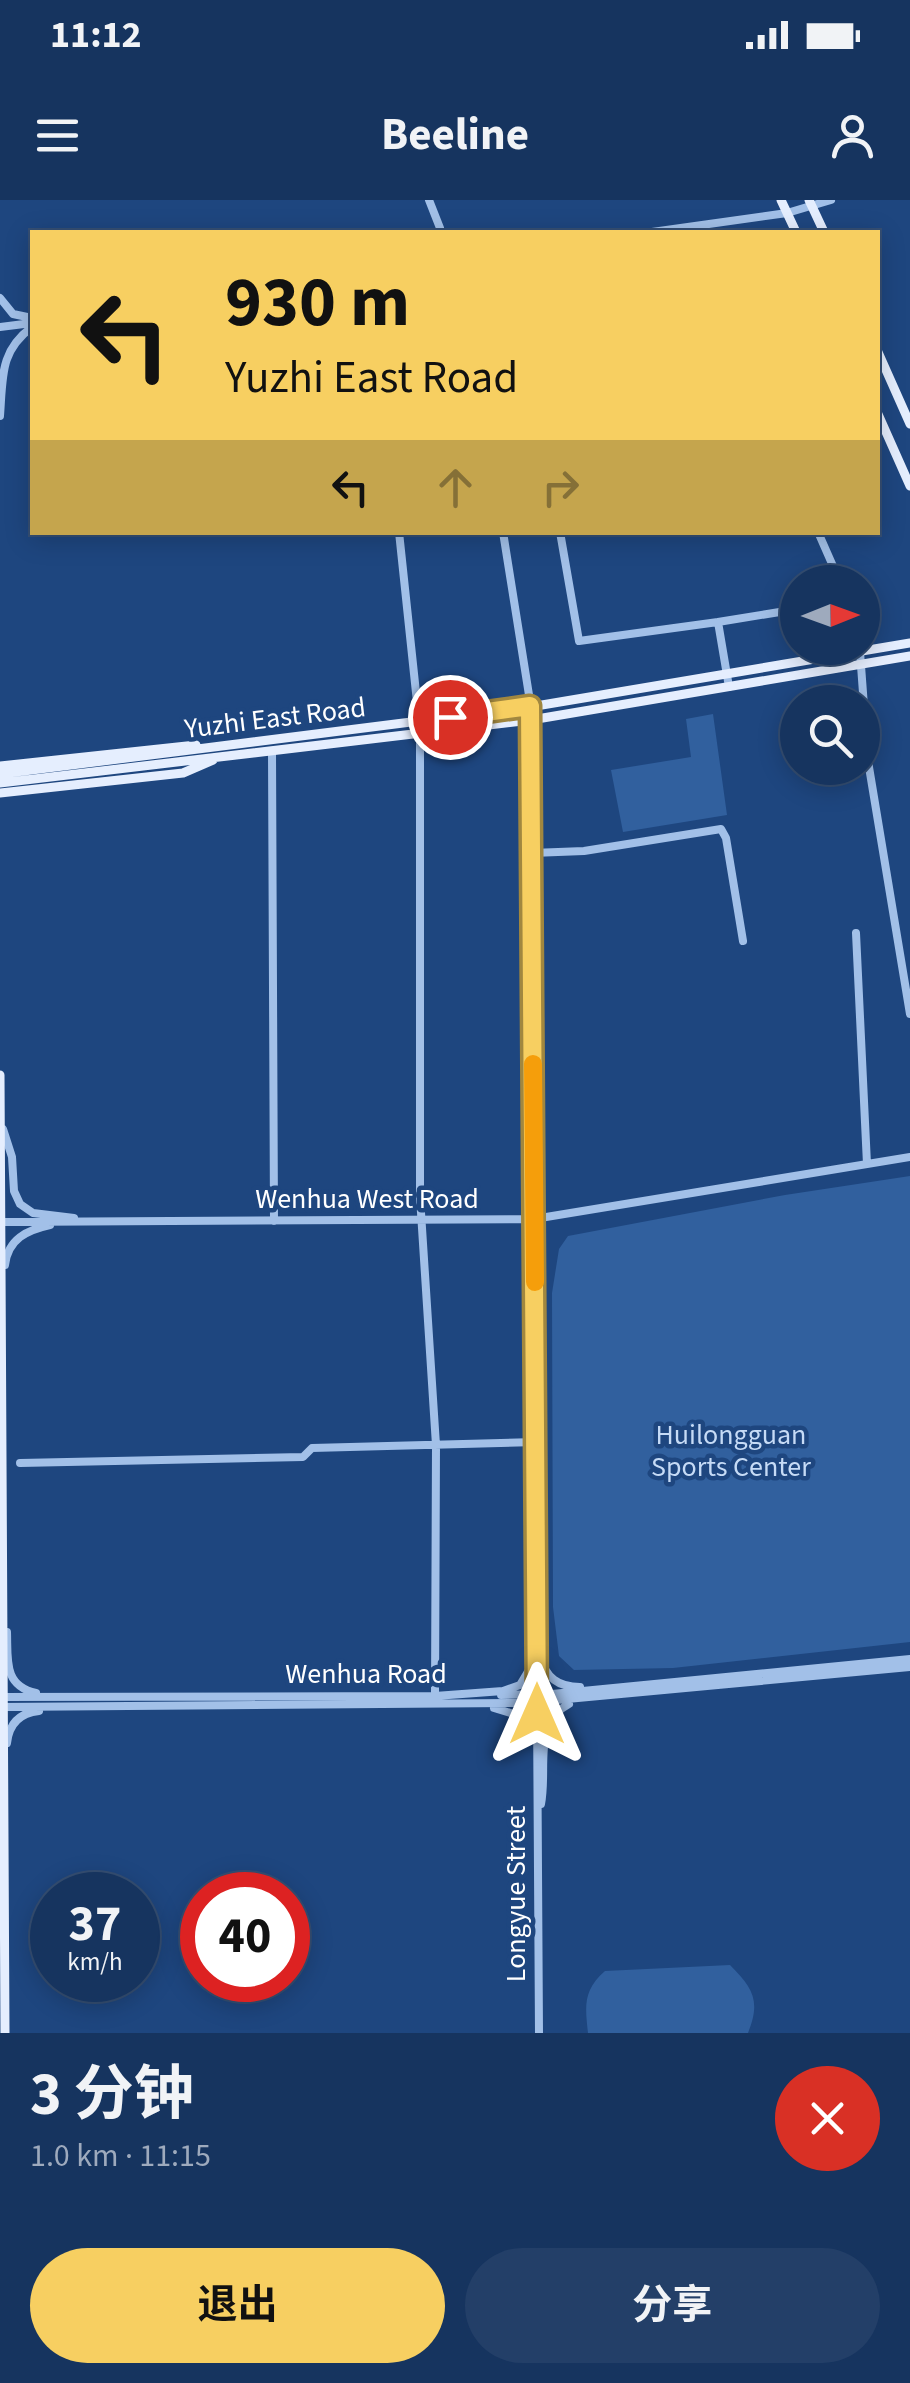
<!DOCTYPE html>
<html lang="zh">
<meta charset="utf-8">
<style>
:root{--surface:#16345f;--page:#233f68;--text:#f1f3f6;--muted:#9eaabd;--line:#354f74;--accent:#f7cf61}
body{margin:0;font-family:"Source Sans 3","Noto Sans SC",sans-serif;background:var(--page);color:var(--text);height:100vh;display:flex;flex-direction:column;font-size:38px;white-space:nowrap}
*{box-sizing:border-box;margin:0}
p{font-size:32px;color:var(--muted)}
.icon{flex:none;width:55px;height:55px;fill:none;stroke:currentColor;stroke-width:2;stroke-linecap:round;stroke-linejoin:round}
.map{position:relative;height:1833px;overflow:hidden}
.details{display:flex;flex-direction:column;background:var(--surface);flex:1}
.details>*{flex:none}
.hud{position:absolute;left:30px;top:30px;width:850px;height:305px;border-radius:0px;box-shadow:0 5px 25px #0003,0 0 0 2px var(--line);background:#f7cf61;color:#111;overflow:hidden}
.needle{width:65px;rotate:89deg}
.controls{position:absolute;left:780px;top:365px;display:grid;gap:20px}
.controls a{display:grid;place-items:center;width:100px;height:100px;border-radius:50%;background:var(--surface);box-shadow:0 5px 25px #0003,0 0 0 2px var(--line);font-size:50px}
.speed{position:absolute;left:30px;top:1672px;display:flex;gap:20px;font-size:50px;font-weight:700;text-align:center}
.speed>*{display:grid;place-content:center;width:130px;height:130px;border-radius:50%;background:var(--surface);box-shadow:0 5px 25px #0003,0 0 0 2px var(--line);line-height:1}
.speed small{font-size:25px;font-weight:400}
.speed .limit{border:15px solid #d22;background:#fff;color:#111}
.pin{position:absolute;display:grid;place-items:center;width:85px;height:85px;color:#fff;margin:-42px;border:5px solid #fff;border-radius:50%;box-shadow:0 2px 10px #0007}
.me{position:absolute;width:110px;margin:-55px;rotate:0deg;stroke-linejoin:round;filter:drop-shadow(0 0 8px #0008)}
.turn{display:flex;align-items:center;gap:35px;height:210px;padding:0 30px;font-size:45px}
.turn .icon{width:130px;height:130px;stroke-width:2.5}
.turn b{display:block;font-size:70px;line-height:85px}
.lanes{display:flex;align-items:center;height:95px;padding:0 30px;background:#0003;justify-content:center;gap:50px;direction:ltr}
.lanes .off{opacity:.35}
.round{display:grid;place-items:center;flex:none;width:105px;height:105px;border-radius:52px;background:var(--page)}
.overview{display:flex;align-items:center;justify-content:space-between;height:170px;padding:0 30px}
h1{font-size:60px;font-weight:700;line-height:75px}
.cta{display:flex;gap:20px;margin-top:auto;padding:20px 30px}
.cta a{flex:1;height:115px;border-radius:60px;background:var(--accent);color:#111;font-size:40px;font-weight:700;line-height:115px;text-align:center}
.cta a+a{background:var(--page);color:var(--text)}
.status{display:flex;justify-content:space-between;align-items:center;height:70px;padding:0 50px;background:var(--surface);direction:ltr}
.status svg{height:28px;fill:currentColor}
header{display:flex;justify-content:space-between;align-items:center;height:130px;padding:0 30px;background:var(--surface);font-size:45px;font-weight:700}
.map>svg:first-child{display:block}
</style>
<div class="status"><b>11:12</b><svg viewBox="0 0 49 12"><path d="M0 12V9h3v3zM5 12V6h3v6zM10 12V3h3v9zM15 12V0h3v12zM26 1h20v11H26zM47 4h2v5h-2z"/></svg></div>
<header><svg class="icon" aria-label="menu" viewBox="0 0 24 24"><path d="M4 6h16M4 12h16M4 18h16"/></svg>Beeline<svg class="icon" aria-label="person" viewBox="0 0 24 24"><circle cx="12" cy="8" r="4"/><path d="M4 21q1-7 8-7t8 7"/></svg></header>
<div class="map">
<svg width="910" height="1833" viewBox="0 0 910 1833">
<rect width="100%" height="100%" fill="#1e467f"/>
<path fill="#31609e" d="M713 514 727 615 623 632 611 570 691 557 686 519Z
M910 976V1442L673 1468 574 1470 559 1456 553 1407 552 1093 559 1049 568 1036 785 995Z
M730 1765C753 1788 761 1801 748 1833H588C585 1806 583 1790 605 1771Z"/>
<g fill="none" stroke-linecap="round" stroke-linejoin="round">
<path stroke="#a2c0e8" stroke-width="8" d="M429 0 440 28
M652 32 787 13 831 0
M0 98 13 114 32 118
M0 127 32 123
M0 216C3 175 0 151 32 127
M399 332 419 521
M503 332 529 495 531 531 539 1833
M560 332 579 441 718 422 729 487
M818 332 840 382
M718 422 798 409
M860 452 868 561 910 814
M420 533V997L436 1245 435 1496 503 1491 520 1485 529 1470 533 1422
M272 551 274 1021
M532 653 584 651 721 629 726 638 743 741
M856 733 867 964
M3 929 12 957 14 991 20 1004 33 1013 74 1018
M0 1022 534 1019 910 957
M5 1065C8 1039 27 1030 50 1025
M20 1263 303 1257 312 1248 536 1242
M7 1432C8 1459 3 1486 36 1493
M540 1456C546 1478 558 1487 580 1487
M501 1495 552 1494 910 1459
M1 1497 437 1496
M1 1507 524 1503 910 1467
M494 1508 520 1516 534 1539
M7 1543C9 1523 20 1513 39 1511
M541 1604C548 1568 532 1523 569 1504"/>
<path stroke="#e5eefe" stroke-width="9" d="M781 0 796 32
M809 0 824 32
M878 152 910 224
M878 214 910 286
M0 566 196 545
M0 574 530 507 910 443
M0 583 531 520 910 456
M0 593 183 573 213 560
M0 875 5 1833"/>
</g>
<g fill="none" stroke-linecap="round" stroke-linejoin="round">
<g stroke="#a1873f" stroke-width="25">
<path id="route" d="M450 517 530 506 537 1514"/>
</g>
<use href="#route" stroke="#f7cf61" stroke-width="18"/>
<path stroke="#f59e0b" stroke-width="18" d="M533 864 535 1082"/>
</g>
<g text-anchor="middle" stroke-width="9" stroke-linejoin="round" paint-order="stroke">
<g font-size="28" fill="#fff" stroke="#1e467f">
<text transform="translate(275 517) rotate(-7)" y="10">Yuzhi East Road</text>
<text x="367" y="1008">Wenhua West Road</text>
<text x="366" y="1483">Wenhua Road</text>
<text transform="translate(515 1694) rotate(-90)" y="10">Longyue Street</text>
</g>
<g font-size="28" fill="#c6dbf6" stroke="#1e467f">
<text x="731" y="1244">Huilongguan<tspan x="731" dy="32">Sports Center</tspan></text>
</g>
</g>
</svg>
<div class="controls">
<a><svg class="needle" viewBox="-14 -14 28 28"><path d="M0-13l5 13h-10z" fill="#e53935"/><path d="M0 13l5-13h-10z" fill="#9eaabd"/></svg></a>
<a><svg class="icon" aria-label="search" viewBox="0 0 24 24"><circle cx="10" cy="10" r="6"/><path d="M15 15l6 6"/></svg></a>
</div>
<div class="speed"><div>37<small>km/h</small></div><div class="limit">40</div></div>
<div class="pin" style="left:450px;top:517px;background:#d93025"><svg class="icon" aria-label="arrive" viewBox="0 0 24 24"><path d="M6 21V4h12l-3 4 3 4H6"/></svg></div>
<svg class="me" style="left:537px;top:1514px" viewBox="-20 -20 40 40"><path d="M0-17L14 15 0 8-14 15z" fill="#f7cf61" stroke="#fff" stroke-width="4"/></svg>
<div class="hud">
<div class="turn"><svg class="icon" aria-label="left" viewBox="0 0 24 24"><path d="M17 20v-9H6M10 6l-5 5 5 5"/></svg><div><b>930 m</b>Yuzhi East Road</div></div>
<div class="lanes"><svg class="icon" aria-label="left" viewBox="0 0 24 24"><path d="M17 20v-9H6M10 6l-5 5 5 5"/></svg><svg class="icon off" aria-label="ahead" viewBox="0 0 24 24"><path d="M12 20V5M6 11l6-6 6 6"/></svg><svg class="icon off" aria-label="right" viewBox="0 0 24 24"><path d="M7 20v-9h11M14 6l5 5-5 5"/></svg></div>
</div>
</div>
<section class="details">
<div class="overview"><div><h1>3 分钟</h1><p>1.0 km · 11:15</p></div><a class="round" style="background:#d93025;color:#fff"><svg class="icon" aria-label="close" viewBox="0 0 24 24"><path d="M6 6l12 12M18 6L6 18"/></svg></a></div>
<div class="cta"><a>退出</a><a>分享</a></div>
</section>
